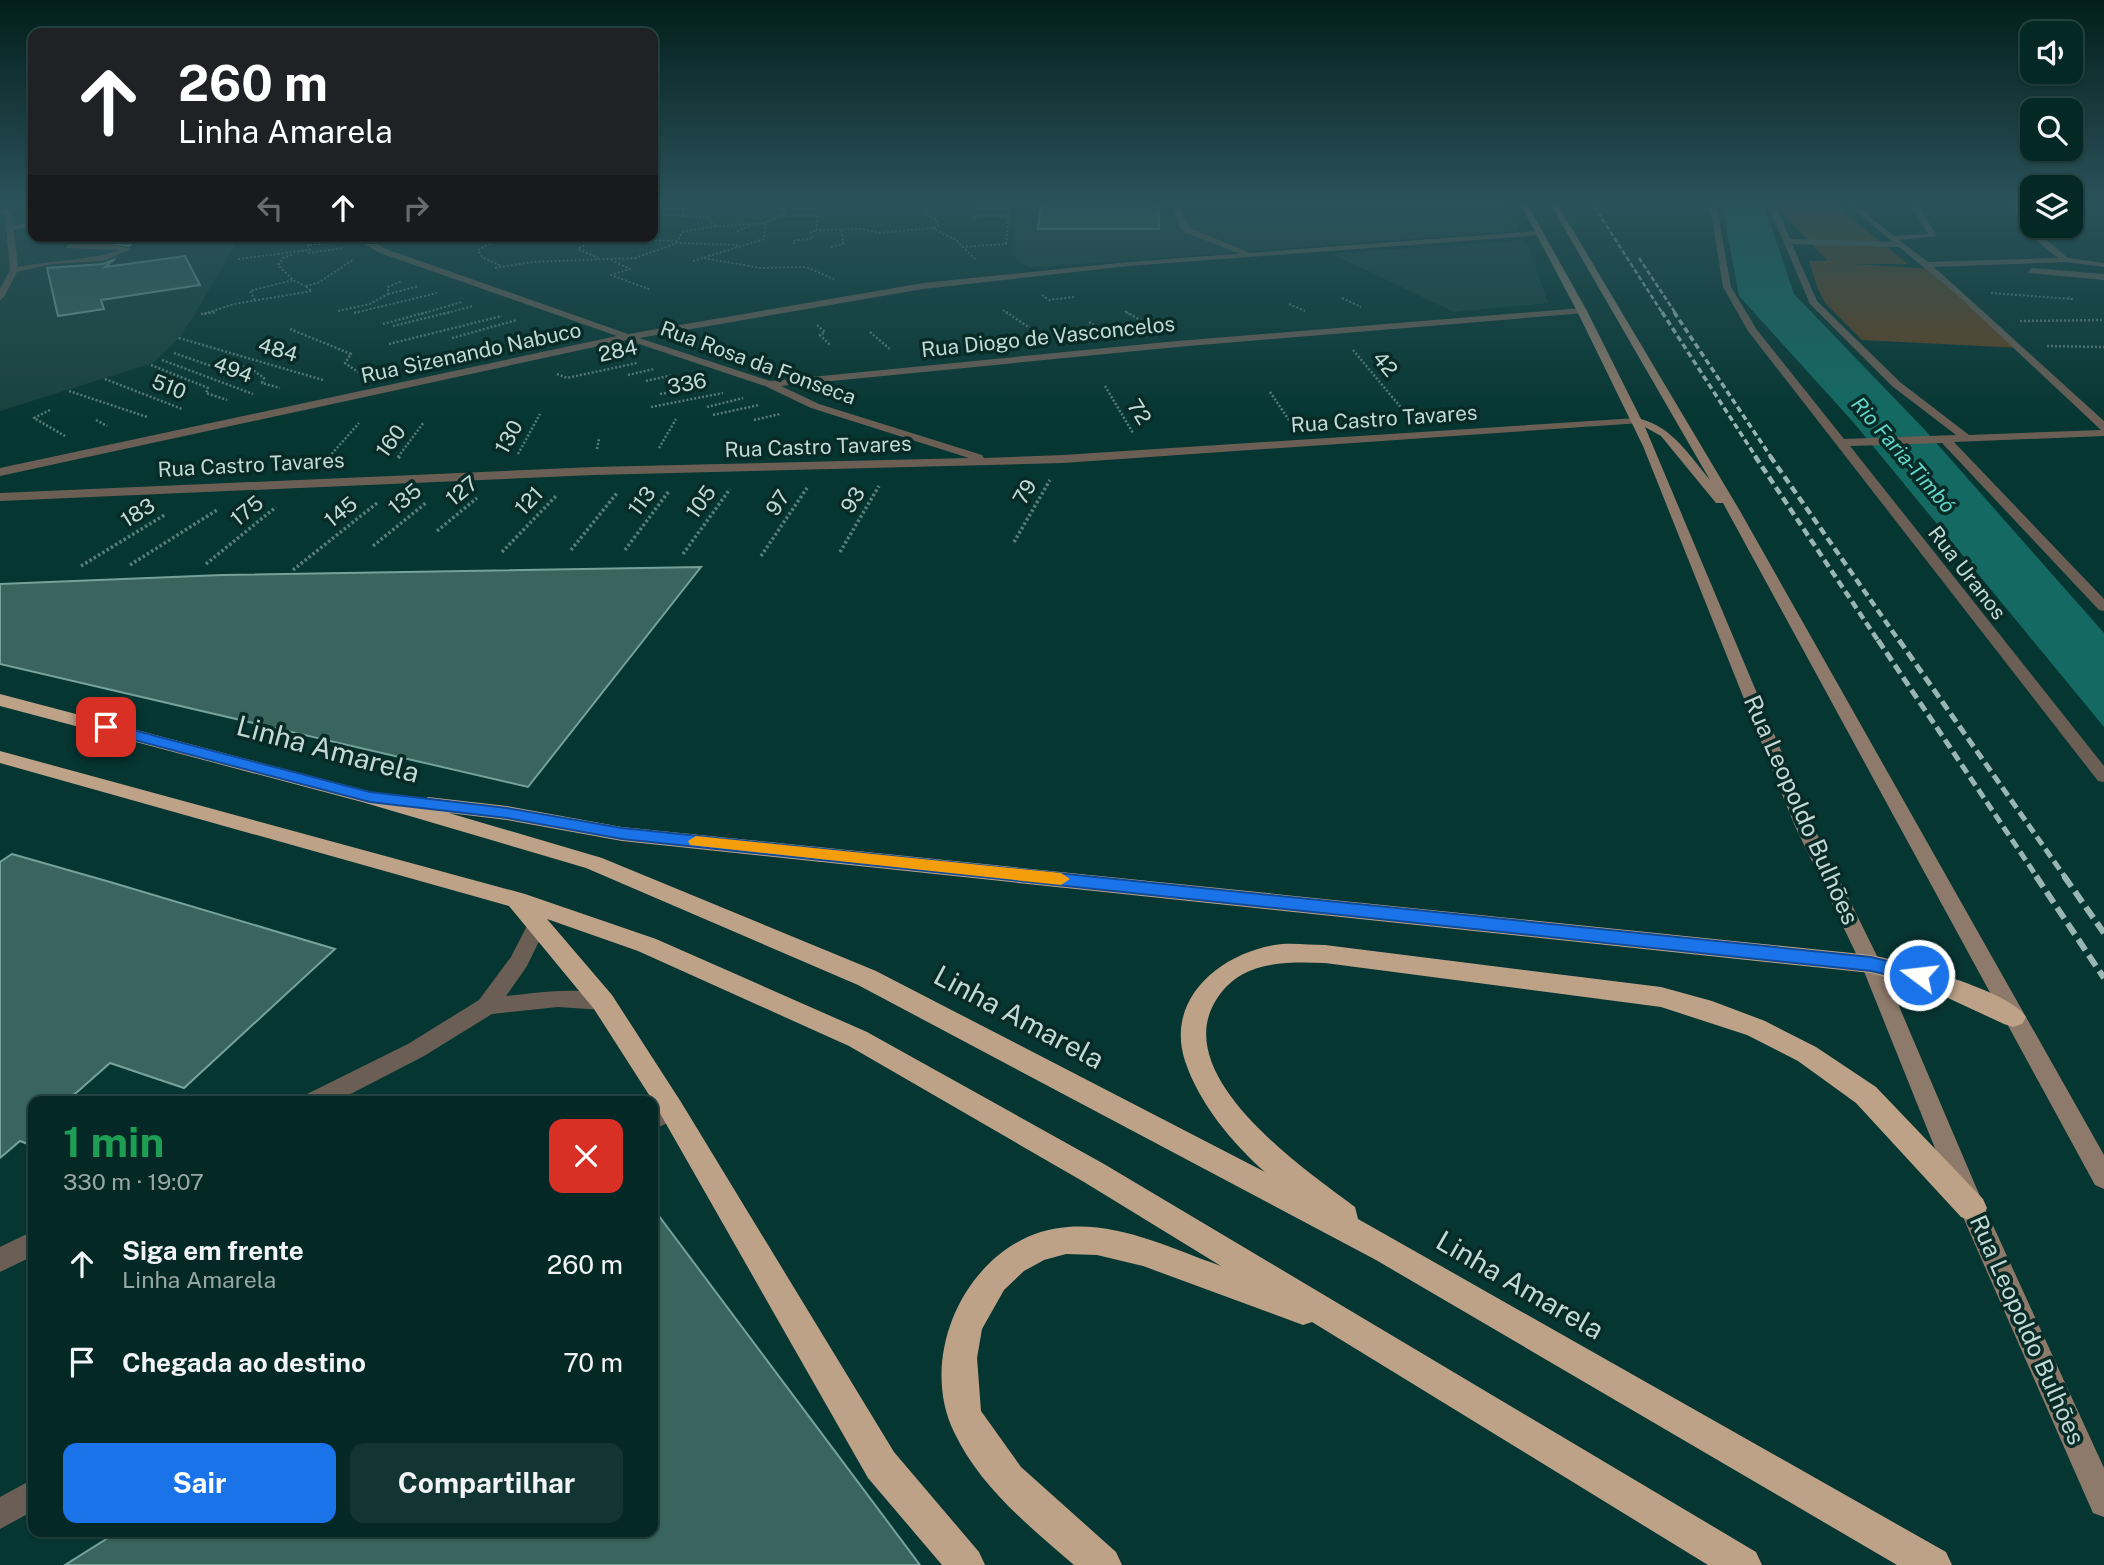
<!DOCTYPE html>
<html lang="pt">
<meta charset="utf-8">
<style>
:root{--surface:#042826;--page:#123432;--text:#f1f3f6;--muted:#97a6a7;--line:#254443;--accent:#1a73e8}
body{margin:0;font-family:"Public Sans",sans-serif;background:var(--page);color:var(--text);height:100vh;display:flex;flex-direction:column;font-size:26px;white-space:nowrap}
*{box-sizing:border-box;margin:0}
p{font-size:23px;color:var(--muted)}
.icon{flex:none;width:38px;height:38px;fill:none;stroke:currentColor;stroke-width:2;stroke-linecap:round;stroke-linejoin:round}
.map{position:relative;flex:1;overflow:hidden}
.sheet{position:absolute;left:28px;top:1096px;width:630px;height:441px;display:flex;flex-direction:column;background:var(--surface);border-radius:14px;box-shadow:0 2px 5px #0004,0 0 0 2px var(--line)}
.sheet>*{flex:none}
.banner{position:absolute;left:28px;top:28px;width:630px;height:214px;border-radius:14px;box-shadow:0 2px 5px #0004,0 0 0 2px var(--line);background:#202124;color:#fff;overflow:hidden}
.fabs{position:absolute;left:2020px;top:21px;display:grid;gap:14px}
.fabs a{display:grid;place-items:center;width:63px;height:63px;border-radius:14px;background:var(--surface);box-shadow:0 2px 5px #0004,0 0 0 2px var(--line);font-size:35px}
.pin{position:absolute;display:grid;place-items:center;width:60px;height:60px;color:#fff;margin:-30px;border-radius:14px;box-shadow:0 4px 10px #0006}
.me{position:absolute;width:77px;margin:-38px;rotate:285deg;stroke-linejoin:round;filter:drop-shadow(0 0 5px #0008)}
.turn{display:flex;align-items:center;gap:24px;height:147px;padding:0 35px;font-size:32px}
.turn .icon{width:91px;height:91px;stroke-width:2.5}
.turn b{display:block;font-size:49px;line-height:60px}
.lanes{display:flex;align-items:center;height:66px;padding:0 35px;background:#0003;justify-content:center;gap:35px;direction:ltr}
.lanes .off{opacity:.35}
.round{display:grid;place-items:center;flex:none;width:74px;height:74px;border-radius:14px;background:var(--page)}
.summary{display:flex;align-items:center;justify-content:space-between;height:119px;padding:0 35px}
h1{font-size:42px;font-weight:700;line-height:52px;color:#1e9e55}
.cta{display:flex;gap:14px;margin-top:auto;padding:14px 35px}
.cta a{flex:1;height:80px;border-radius:14px;background:var(--accent);color:#fff;font-size:28px;font-weight:700;line-height:80px;text-align:center}
.cta a+a{background:var(--page);color:var(--text)}
ul{padding:0;list-style:none}
li{display:flex;align-items:center;gap:21px;height:98px;padding:0 35px}
li div{flex:1}
li b{display:block;font-size:26px}
li em{font-style:normal}
.map>svg:first-child{display:block}
</style>
<div class="map">
<svg width="2104" height="1565" viewBox="0 0 2104 1565">
<rect width="100%" height="100%" fill="#063632"/>
<path fill="#18423e" d="M0 200H33V236H240L193 317 179 338 153 363 0 411Z
M1015 200H1506L1520 231 1029 268 1013 256Z
M1522 240 1528 244 1548 303 1454 312 1332 254Z"/>
<path fill="#634322" d="M1770 200H1829L1908 264H1855L1930 269 2022 348 1862 340 1825 303 1817 287 1809 261H1828Z"/>
<path fill="#146a63" d="M1717 200H1757L1765 208 1794 294 1924 429 2104 633V727L1854 423 1739 296 1722 205Z"/>
<path fill="#39645f" stroke="#75a29b" stroke-width="2" d="M1041 200H1158L1159 229H1038Z
M96 236H139L129 246 91 240Z
M185 256 200 285 101 300 104 309 58 316 47 268 103 264 115 259 105 267Z
M701 567 528 787 0 664V584L222 575Z
M12 854 110 882 335 949 184 1088 110 1063 67 1101H33V1146L20 1141 0 1158V862Z
M653 1208 920 1565H65L119 1531H653Z"/>
<g fill="none" stroke-linecap="round" stroke-linejoin="round">
<path stroke="#5a7f7b" stroke-width="2" stroke-dasharray="2 2" stroke-linecap="butt" d="M684 200 683 216 708 217 711 223 719 226 765 223
M782 200 785 212 780 216H817V230L862 229 879 233 932 228
M980 200 981 206H1011
M2098 200 2104 206
M809 203 810 200
M653 204 666 200
M923 204 927 216 936 219 938 226 933 228
M653 215 683 216
M976 219 973 216H1009
M932 228 956 240 976 260
M737 231 750 226
M474 236 468 241H495L478 250 482 257 501 266
M587 236 589 242 578 249 598 258
M647 240 677 241
M416 241 427 236
M677 243 682 232 718 226
M794 244 793 241 813 238 811 232 817 230
M308 245 309 242 343 239
M831 247 843 244 842 229
M962 247 1006 244 1010 200
M308 253 344 248
M292 255 283 258 278 265 293 280 305 286
M704 258 760 268 806 267 834 279
M238 259 310 250 308 245 345 242
M611 260 630 269 611 275 651 290
M693 261 764 239 765 223 780 216
M495 268 532 262 635 258 677 243 738 245
M1991 293 2072 299 2069 297
M388 294 419 286
M1042 295 1049 300 1074 297
M1342 298 1361 307
M255 300 250 291 293 280
M1289 304 1305 311
M1003 310 1008 314
M338 311 370 304 388 294V287L402 281
M1125 311 1129 314
M354 313 437 293
M204 314 234 304 312 291 305 286 318 283 354 259
M421 314 462 302
M443 314 473 306"/>
<path stroke="#5a7f7b" stroke-width="2.5" stroke-dasharray="2 2" stroke-linecap="butt" d="M1006 312 1042 336
M1126 312 1142 321 1137 322 1142 325
M354 313 359 312
M201 314 216 312
M2020 321 2104 320
M1089 322 1101 329
M383 324 427 312
M817 325 825 332 820 335 831 346
M393 326 450 312
M290 329 351 354 345 363 358 372
M870 332 891 350
M179 338 323 380
M452 338 517 320
M389 344 502 316
M2047 346 2104 347
M1353 350 1408 416
M174 353 217 368 233 364 253 370 264 378 262 383 280 388
M162 360 253 394
M151 365 208 388 206 393 227 400
M557 374 567 378 637 363
M628 375 654 369
M105 379 182 409
M646 381 673 375
M1105 386 1133 433
M69 391 147 417
M1270 392 1291 423
M660 394 703 386
M651 407 723 393
M707 407 743 398
M50 410 34 418 65 436
M713 415 759 405
M96 420 107 426
M754 420 780 414
M659 448 676 419
M597 449 599 439
M518 454 540 414
M329 457 359 423
M398 457 424 422"/>
<path stroke="#5a7f7b" stroke-width="3.5" stroke-dasharray="2.5 2.5" stroke-linecap="butt" d="M398 458 400 456
M326 461 331 456
M437 531 477 498
M1014 542 1050 480
M373 546 427 502
M571 550 617 493
M625 550 669 491
M502 552 557 495
M840 552 879 486
M683 554 730 489
M761 556 807 488
M206 564 276 507
M130 565 217 510
M81 566 166 514
M293 570 377 503"/>
<path fill="#6b5f55" fill-rule="evenodd" d="M25 200 33 202 12 211 13 225 33 223V227L14 230 18 267C50 260 90 261 119 250L66 248 75 236H84L76 243H108L131 249 103 261 53 264 17 272 4 297 0 300V289L10 270 5 214 0 215V210Z
M1170 200H1177L1190 228 1255 255 1248 257 1184 232 1178 225Z
M671 1100 679 1103 683 1110 679 1117 653 1130V1109Z
M33 1479V1511L0 1529V1497Z"/>
<path fill="#6b5f55" fill-rule="evenodd" d="M1763 200H1770L1779 212 1790 239 1893 242 1842 200H1850L1894 236 1928 234 1908 200H1915L1937 236 1899 240 1928 262 2058 258 2036 240 2007 200H2014L2042 236 2068 258 2104 263V267L2066 262 1934 267 2104 421V436L1954 442 2104 599V611L2099 610 1942 443 1850 446 2104 766V782L2098 781 1748 331 1723 287 1710 205 1717 207 1731 287 1757 330 1844 439 1956 435 1892 386 1810 304 1771 212ZM1792 244 1899 247 1955 293 2101 430 1969 435 1900 382 1817 301Z
M1538 231 1541 235 1129 266 923 289 639 338 770 381 1177 341 1582 308 1585 309V313L1177 347 781 386 819 404 982 455 984 458 1063 455 1637 418 1643 421 1641 423 1063 463 594 475 0 501V493L594 467 969 458 811 408 765 386 627 340 0 476V468L617 336 380 253 360 242 361 236H369L367 239 386 249 628 334 923 283 1129 262Z
M2031 268 2104 274V280L2028 273Z
M537 918 544 920 547 925 527 966 506 996C539 993 578 986 611 996L614 1002 611 1008 603 1010 558 1007 492 1014 424 1056 337 1101H304L307 1094 408 1044 479 1000 511 957 530 920Z
M33 1231V1256L0 1272V1247Z"/>
<path fill="#8d7a6a" fill-rule="evenodd" d="M1518 200H1525L1587 311 1641 419C1673 428 1689 455 1710 480L1548 200H1555L1740 511 2104 1155V1189L2095 1185 1723 503H1716L1661 436 1645 427 1812 824 1881 964 1985 1208 2104 1468V1517L2093 1513 1959 1208 1861 964 1794 824 1643 446 1577 311Z"/>
<path fill="#bea288" fill-rule="evenodd" d="M0 694 417 804 428 797 507 806 622 827 1871 955C1901 961 2013 992 2026 1017L2022 1024 2013 1027 2004 1024 1935 992 1871 973 622 841 507 820 449 813 602 858 876 971 1265 1172C1232 1143 1199 1103 1185 1061 1164 996 1225 950 1282 944 1296 943 1311 945 1325 945L1661 987 1712 1001 1765 1021 1816 1047 1876 1087 1983 1199 1987 1208 1983 1217 1972 1221 1961 1217 1856 1103 1798 1061 1747 1035 1661 1007 1325 963C1286 962 1243 960 1218 997 1165 1074 1304 1169 1355 1207L1358 1219 1946 1552 1952 1565H1897L1376 1260 858 985 586 868 362 802 0 706Z
M0 751 525 894 656 939 867 1032 1104 1164 1756 1552 1762 1565H1708L1312 1322 1303 1325 1143 1266 1097 1255 1066 1254 1044 1260 1024 1271 1004 1290 982 1329 977 1358 981 1411 1021 1467 1116 1552 1122 1565H1074C1029 1526 980 1487 954 1432 914 1349 975 1233 1068 1227 1121 1223 1172 1249 1221 1266L1084 1182 849 1046 638 951 547 919 612 995 681 1102 894 1452 979 1552 985 1565H942L868 1478 653 1101 594 1009 509 906 0 763Z"/>
<path stroke="#9ab6b2" stroke-width="2.5" stroke-dasharray="5 2.5" stroke-linecap="butt" d="M1590 200 1663 314
M1639 258 1676 314"/>
<path stroke="#9ab6b2" stroke-width="3.5" stroke-dasharray="6 3.5" stroke-linecap="butt" d="M1662 312 1756 457
M1674 312 1771 457"/>
<path stroke="#9ab6b2" stroke-width="4.5" stroke-dasharray="8 4.5" stroke-linecap="butt" d="M1755 456 1879 642
M1770 456 1900 642"/>
<path stroke="#9ab6b2" stroke-width="5" stroke-dasharray="10 5" stroke-linecap="butt" d="M1878 640 2037 877
M1899 640 2065 877"/>
<path stroke="#9ab6b2" stroke-width="6" stroke-dasharray="13 6" stroke-linecap="butt" d="M2036 876 2104 978
M2064 876 2104 933"/>
</g>
<linearGradient id="sky" x2="0" y2="1"><stop stop-color="#031e1c"/><stop offset="0.48" stop-color="#2a525a"/><stop offset="1" stop-color="#2a525a" stop-opacity="0"/></linearGradient>
<rect width="2104" height="419" fill="url(#sky)"/>
<path fill="#1a73e8" stroke="#114b97" stroke-width="2" d="M106 723 370 792 507 808 622 828 1871 957 1925 970 1928 975 1919 982 1871 971 622 839 507 818 370 802 100 731 98 727Z"/>
<path fill="#f59e0b" d="M696 836 1061 873 1070 879 1061 885 690 845 688 841Z"/>
<g text-anchor="middle" stroke-width="7" stroke-linejoin="round" paint-order="stroke">
<g font-size="21" fill="#c3d9d6" stroke="#082b27">
<text transform="translate(1048 337) rotate(-6)" y="7">Rua Diogo de Vasconcelos</text>
<text transform="translate(278 350) rotate(16)" y="7">484</text>
<text transform="translate(618 351) rotate(-12)" y="7">284</text>
<text transform="translate(471 353) rotate(-12)" y="7">Rua Sizenando Nabuco</text>
<text transform="translate(758 363) rotate(20)" y="7">Rua Rosa da Fonseca</text>
<text transform="translate(1385 364) rotate(50)" y="7">42</text>
<text transform="translate(233 370) rotate(20)" y="7">494</text>
<text transform="translate(687 384) rotate(-11)" y="7">336</text>
<text transform="translate(169 387) rotate(21)" y="7">510</text>
<text transform="translate(1139 412) rotate(58)" y="7">72</text>
<text transform="translate(1384 419) rotate(-4)" y="7">Rua Castro Tavares</text>
<text transform="translate(509 437) rotate(-61)" y="7">130</text>
<text transform="translate(391 441) rotate(-54)" y="7">160</text>
<text transform="translate(818 447) rotate(-2)" y="7">Rua Castro Tavares</text>
<text transform="translate(251 465) rotate(-3)" y="7">Rua Castro Tavares</text>
<text transform="translate(462 491) rotate(-39)" y="7">127</text>
<text transform="translate(1025 492) rotate(-60)" y="7">79</text>
<text transform="translate(405 499) rotate(-40)" y="7">135</text>
<text transform="translate(853 500) rotate(-59)" y="7">93</text>
<text transform="translate(529 501) rotate(-46)" y="7">121</text>
<text transform="translate(642 501) rotate(-53)" y="7">113</text>
<text transform="translate(701 502) rotate(-54)" y="7">105</text>
<text transform="translate(778 503) rotate(-56)" y="7">97</text>
<text transform="translate(247 511) rotate(-39)" y="7">175</text>
<text transform="translate(341 512) rotate(-39)" y="7">145</text>
<text transform="translate(138 513) rotate(-32)" y="7">183</text>
<text transform="translate(1967 573) rotate(52)" y="7">Rua Uranos</text>
</g>
<g font-size="21" font-style="italic" fill="#62d7ca" stroke="#082b27">
<text transform="translate(1903 455) rotate(49)" y="7">Rio Faria-Timbó</text>
</g>
<g font-size="24" fill="#c3d9d6" stroke="#082b27">
<text transform="translate(1801 810) rotate(66)" y="8">Rua Leopoldo Bulhões</text>
<text transform="translate(2027 1330) rotate(66)" y="8">Rua Leopoldo Bulhões</text>
</g>
<g font-size="28" fill="#c3d9d6" stroke="#082b27">
<text transform="translate(328 749) rotate(15)" y="10">Linha Amarela</text>
<text transform="translate(1019 1017) rotate(28)" y="10">Linha Amarela</text>
<text transform="translate(1520 1285) rotate(30)" y="10">Linha Amarela</text>
</g>
</g>
</svg>
<div class="fabs">
<a><svg class="icon" aria-label="sound" viewBox="0 0 24 24"><path d="M4 9h4l5-4v14l-5-4H4zM17 9q2 3 0 6"/></svg></a>
<a><svg class="icon" aria-label="search" viewBox="0 0 24 24"><circle cx="10" cy="10" r="6"/><path d="M15 15l6 6"/></svg></a>
<a><svg class="icon" aria-label="layers" viewBox="0 0 24 24"><path d="M12 4l9 5-9 5-9-5zM3 14l9 5 9-5"/></svg></a>
</div>
<div class="pin" style="left:106px;top:727px;background:#d93025"><svg class="icon" aria-label="arrive" viewBox="0 0 24 24"><path d="M6 21V4h12l-3 4 3 4H6"/></svg></div>
<svg class="me" style="left:1919px;top:975px" viewBox="-20 -20 40 40"><circle r="17" fill="#1a73e8" stroke="#fff" stroke-width="3"/><path d="M0-11L8 9 0 5-8 9z" fill="#fff"/></svg>
<div class="banner">
<div class="turn"><svg class="icon" aria-label="ahead" viewBox="0 0 24 24"><path d="M12 20V5M6 11l6-6 6 6"/></svg><div><b>260 m</b>Linha Amarela</div></div>
<div class="lanes"><svg class="icon off" aria-label="left" viewBox="0 0 24 24"><path d="M17 20v-9H6M10 6l-5 5 5 5"/></svg><svg class="icon" aria-label="ahead" viewBox="0 0 24 24"><path d="M12 20V5M6 11l6-6 6 6"/></svg><svg class="icon off" aria-label="right" viewBox="0 0 24 24"><path d="M7 20v-9h11M14 6l5 5-5 5"/></svg></div>
</div>
<section class="sheet">
<div class="summary"><div><h1>1 min</h1><p>330 m · 19:07</p></div><a class="round" style="background:#d93025;color:#fff"><svg class="icon" aria-label="close" viewBox="0 0 24 24"><path d="M6 6l12 12M18 6L6 18"/></svg></a></div>
<ul>
<li><svg class="icon" aria-label="ahead" viewBox="0 0 24 24"><path d="M12 20V5M6 11l6-6 6 6"/></svg><div><b>Siga em frente</b><p>Linha Amarela</p></div><em>260 m</em></li>
<li><svg class="icon" aria-label="arrive" viewBox="0 0 24 24"><path d="M6 21V4h12l-3 4 3 4H6"/></svg><div><b>Chegada ao destino</b></div><em>70 m</em></li>
</ul>
<div class="cta"><a>Sair</a><a>Compartilhar</a></div>
</section>
</div>
